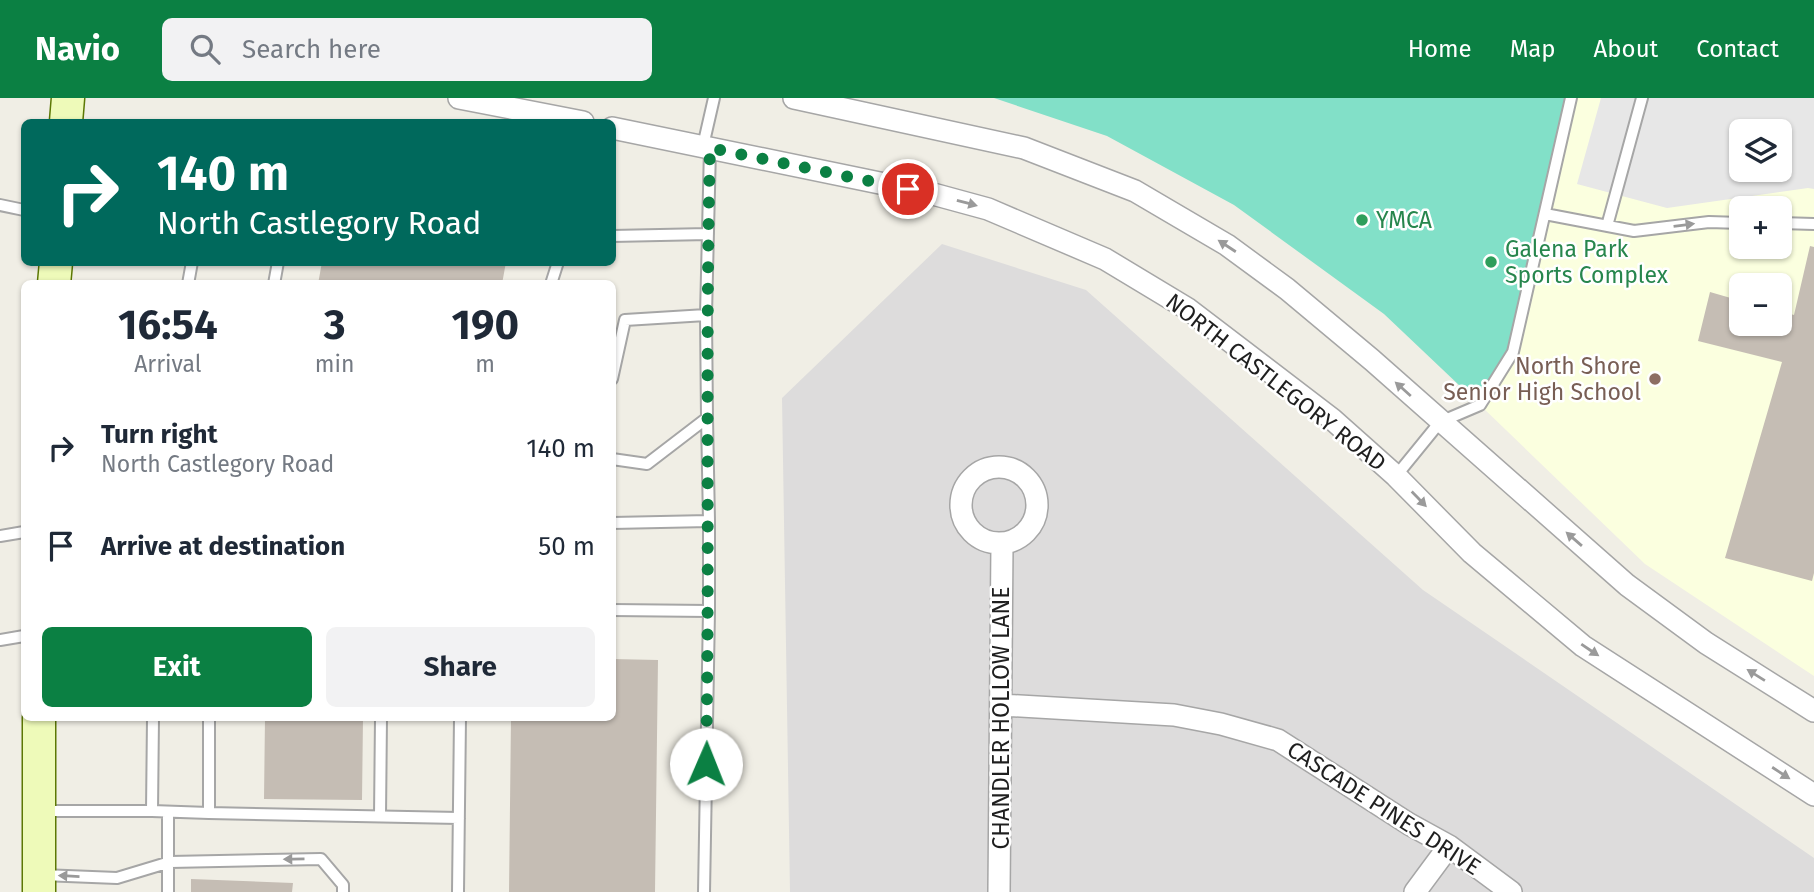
<!DOCTYPE html>
<meta charset="utf-8">
<style>
:root{--surface:#fff;--page:#f2f2f3;--text:#1f2937;--muted:#747a83;--accent:#0b8043}
body{margin:0;font-family:"Fira Sans",sans-serif;background:var(--page);color:var(--text);height:100vh;display:flex;flex-direction:column;font-size:26px;white-space:nowrap}
*{box-sizing:border-box;margin:0}
p{font-size:23px;color:var(--muted)}
.icon{flex:none;width:38px;height:38px;fill:none;stroke:currentColor;stroke-width:2;stroke-linecap:round;stroke-linejoin:round}
.map{position:relative;flex:1;overflow:hidden}
.panel{position:absolute;left:21px;top:182px;width:595px;height:441px;display:flex;flex-direction:column;background:var(--surface);border-radius:10px;box-shadow:0 2px 5px #0004}
.panel>*{flex:none}
.guide{position:absolute;left:21px;top:21px;width:595px;height:147px;border-radius:10px;box-shadow:0 2px 5px #0004;background:#00695c;color:#fff;overflow:hidden}
.fabs{position:absolute;left:1729px;top:21px;display:grid;gap:14px}
.fabs a{display:grid;place-items:center;width:63px;height:63px;border-radius:10px;background:var(--surface);box-shadow:0 2px 5px #0004;font-size:35px}
.pin{position:absolute;display:grid;place-items:center;width:60px;height:60px;color:#fff;margin:-30px;border:4px solid #fff;border-radius:50%;box-shadow:0 2px 7px #0007}
.me{position:absolute;width:77px;margin:-38px;rotate:1deg;stroke-linejoin:round;filter:drop-shadow(0 0 5px #0008)}
.turn{display:flex;align-items:center;gap:24px;height:147px;padding:0 21px;font-size:32px}
.turn .icon{width:91px;height:91px;stroke-width:2.5}
.turn b{display:block;font-size:49px;line-height:60px}
.eta{display:flex;justify-content:space-evenly;align-items:center;height:119px;text-align:center}
.eta b{font-size:42px;font-weight:700;line-height:49px}
.button{display:flex;gap:14px;margin-top:auto;padding:14px 21px}
.button a{flex:1;height:80px;border-radius:10px;background:var(--accent);color:#fff;font-size:28px;font-weight:700;line-height:80px;text-align:center}
.button a+a{background:var(--page);color:var(--text)}
ul{padding:0;list-style:none}
li{display:flex;align-items:center;gap:21px;height:98px;padding:0 21px}
li div{flex:1}
li b{display:block;font-size:26px}
li em{font-style:normal}
header{display:flex;align-items:center;gap:42px;box-sizing:border-box;height:98px;padding:0 35px;background:var(--accent);color:#fff}
header strong{font-size:33px}
nav{display:flex;gap:38px;margin-inline-start:auto;font-size:24px}
.search{width:490px;height:63px;background:var(--page);display:flex;align-items:center;gap:18px;box-sizing:border-box;padding:0 24px;border-radius:10px;color:var(--muted);font-size:26px}
.map>svg:first-child{display:block}
</style>
<header>
<strong>Navio</strong>
<div class="search"><svg class="icon" aria-label="search" viewBox="0 0 24 24"><circle cx="10" cy="10" r="6"/><path d="M15 15l6 6"/></svg>Search here</div>
<nav><a>Home</a><a>Map</a><a>About</a><a>Contact</a></nav>
</header>
<div class="map">
<svg width="1814" height="794" viewBox="0 0 1814 794">
<rect width="100%" height="100%" fill="#f0eee5"/>
<path fill="#dddcdc" d="M942 146 1086 192 1423 492 1814 760V794H790L782 300Z"/>
<path fill="#fbffdf" fill-rule="evenodd" d="M1571 0H1814V578L1645 466 1480 307ZM1741 33H1780V72H1741ZM1741 110H1780V149H1741ZM1741 187H1780V226H1741Z"/>
<path fill="#82e0c8" d="M994 0H1571L1513 254 1480 307 1384 216 1234 107 1107 38Z"/>
<path fill="#e7e7e7" fill-rule="evenodd" d="M1601 0H1814V91L1808 90 1667 110 1577 86ZM1741 33H1780V72H1741Z"/>
<path fill="#c5bdb4" d="M1810 148 1814 149V475L1812 483 1725 460 1782 264 1698 243 1710 194 1741 203V226H1780V213L1794 217Z
M322 164H506L502 186H318Z
M612 561 658 562 655 794H509L511 620H612Z
M265 620H363L362 702 264 701Z
M191 781 293 785 292 794H191Z"/>
<g fill="none" stroke-linecap="round" stroke-linejoin="round">
<g stroke="#a6a6a6" stroke-width="14">
<path id="service" d="M703 48 714 0
M0 107 24 112
M1545 116 1634 133 1709 124 1741 125
M1780 125 1814 126
M1607 128 1642 0
M612 138 708 136
M188 186 192 164
M274 186 278 164
M551 186 558 164
M706 217 707 320
M612 281 625 222 706 217 710 50
M612 361 647 366 707 320 709 423 612 425
M1396 378 1440 324 1480 307 1513 254 1571 0
M709 423V513
M0 438 24 434
M612 512 709 513 704 794
M0 542 24 538
M153 620 152 713 209 715V620
M43 713H152
M209 715 459 720
M380 718 381 620
M42 777 117 780 170 764 321 761 343 787V794
M168 794V714
M458 794 460 620"/>
</g>
<g stroke="#a6a6a6" stroke-width="24">
<path id="minor" d="M459 0 583 24
M794 0 1024 50 1135 93 1227 147 1287 191 1372 262 1627 487 1706 545 1814 613
M612 30 933 96 988 111 1105 161 1188 211 1332 321 1396 378 1472 455 1583 548 1814 697
M961 407a38 38 0 1 1 76 0a38 38 0 1 1-76 0Z
M1002 607 1174 617 1221 626 1278 642 1409 726 1449 748 1511 794
M999 794 1002 446
M1415 794 1449 748"/>
</g>
<g stroke="#5c7804" stroke-width="35">
<path id="secondary" d="M66 24 68 0
M54 186 56 164
M39 794V620"/>
</g>
<use href="#service" stroke="#fff" stroke-width="10"/>
<use href="#minor" stroke="#fff" stroke-width="21"/>
<use href="#secondary" stroke="#eefab9" stroke-width="32"/>
</g>
<defs><path id="oneway-solid" d="M-6-.8H1V-3.2L6.5 0L1 3.2V.8H-6Z" transform="scale(1.75)"/></defs>
<g fill="#9a9a9a">
<use href="#oneway-solid" transform="translate(967 105) rotate(15)"/>
<use href="#oneway-solid" transform="translate(1684 127) rotate(-7)"/>
<use href="#oneway-solid" transform="translate(1227 148) rotate(-147)"/>
<use href="#oneway-solid" transform="translate(1403 291) rotate(-138)"/>
<use href="#oneway-solid" transform="translate(1419 401) rotate(46)"/>
<use href="#oneway-solid" transform="translate(1574 441) rotate(-139)"/>
<use href="#oneway-solid" transform="translate(1590 552) rotate(34)"/>
<use href="#oneway-solid" transform="translate(1756 577) rotate(-148)"/>
<use href="#oneway-solid" transform="translate(1781 675) rotate(33)"/>
<use href="#oneway-solid" transform="translate(294 761) rotate(179)"/>
<use href="#oneway-solid" transform="translate(69 778) rotate(-177)"/>
</g>
<g fill="none" stroke-linecap="round" stroke-linejoin="round">
<path stroke="#0b8043" stroke-width="12" stroke-dasharray="0 21.6" d="M706 666C710 461 705 256 710 50L908 91"/>
</g>
<g fill="#2e9e5b" stroke="#fff" stroke-width="2.5">
<circle cx="1362" cy="122" r="7"/>
<circle cx="1491" cy="164" r="7"/>
</g>
<circle fill="#8d6e63" stroke="#fff" stroke-width="2.5" cx="1655" cy="281" r="7"/>
<g text-anchor="middle" stroke-width="5" stroke-linejoin="round" paint-order="stroke">
<g font-size="23" fill="#27864d" stroke="#fff" text-anchor="start">
<text x="1376" y="130">YMCA</text>
<text x="1505" y="159">Galena Park<tspan x="1505" dy="26">Sports Complex</tspan></text>
</g>
<g font-size="23" fill="#785e54" stroke="#fff" text-anchor="end">
<text x="1641" y="276">North Shore<tspan x="1641" dy="26">Senior High School</tspan></text>
</g>
<g font-size="23" fill="#1f1f1f" stroke="#fff">
<text transform="translate(1276 284) rotate(38)" y="8">NORTH CASTLEGORY ROAD</text>
<text transform="translate(1001 620) rotate(-90)" y="8">CHANDLER HOLLOW LANE</text>
<text transform="translate(1384 710) rotate(33)" y="8">CASCADE PINES DRIVE</text>
</g>
</g>
</svg>
<div class="fabs">
<a><svg class="icon" aria-label="layers" viewBox="0 0 24 24"><path d="M12 4l9 5-9 5-9-5zM3 14l9 5 9-5"/></svg></a>
<a>+</a>
<a>−</a>
</div>
<div class="pin" style="left:908px;top:91px;background:#d93025"><svg class="icon" aria-label="arrive" viewBox="0 0 24 24"><path d="M6 21V4h12l-3 4 3 4H6"/></svg></div>
<svg class="me" style="left:706px;top:666px" viewBox="-20 -20 40 40"><circle r="19" fill="#fff"/><path d="M0-13L10 11 0 6-10 11z" fill="#0b8043"/></svg>
<div class="guide">
<div class="turn"><svg class="icon" aria-label="right" viewBox="0 0 24 24"><path d="M7 20v-9h11M14 6l5 5-5 5"/></svg><div><b>140 m</b>North Castlegory Road</div></div>
</div>
<section class="panel">
<div class="eta">
<div><b>16:54</b><p>Arrival</p></div>
<div><b>3</b><p>min</p></div>
<div><b>190</b><p>m</p></div>
</div>
<ul>
<li><svg class="icon" aria-label="right" viewBox="0 0 24 24"><path d="M7 20v-9h11M14 6l5 5-5 5"/></svg><div><b>Turn right</b><p>North Castlegory Road</p></div><em>140 m</em></li>
<li><svg class="icon" aria-label="arrive" viewBox="0 0 24 24"><path d="M6 21V4h12l-3 4 3 4H6"/></svg><div><b>Arrive at destination</b></div><em>50 m</em></li>
</ul>
<div class="button"><a>Exit</a><a>Share</a></div>
</section>
</div>
